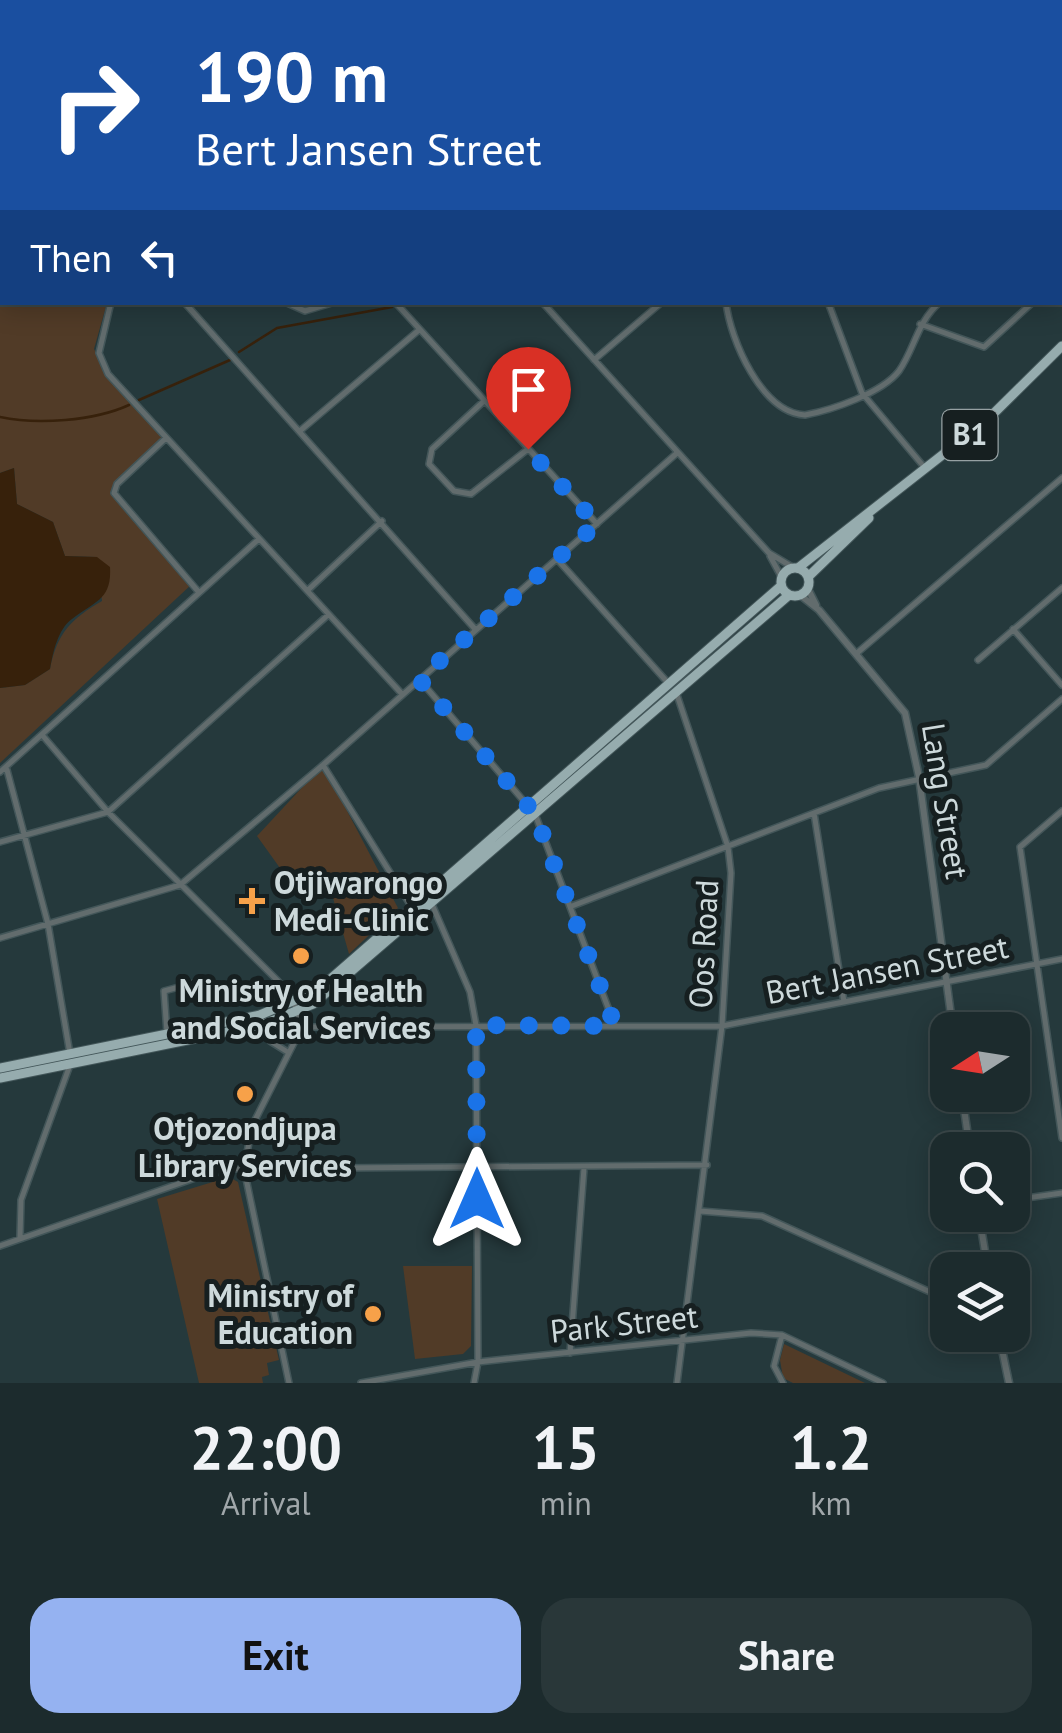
<!DOCTYPE html>
<style>
:root{--surface:#1c2b2d;--page:#293739;--text:#f1f3f6;--muted:#a0a7aa;--line:#3a4749;--accent:#95b2f1}
body{margin:0;font-family:"PT Sans",sans-serif;background:var(--page);color:var(--text);height:100vh;display:flex;flex-direction:column;font-size:38px;white-space:nowrap}
*{box-sizing:border-box;margin:0}
p{font-size:32px;color:var(--muted)}
.icon{flex:none;width:55px;height:55px;fill:none;stroke:currentColor;stroke-width:2;stroke-linecap:round;stroke-linejoin:round}
.map{position:relative;height:1383px;overflow:hidden}
.drawer{display:flex;flex-direction:column;background:var(--surface);flex:1}
.drawer>*{flex:none}
.top-card{position:absolute;left:0px;top:0px;width:1062px;height:305px;box-shadow:0 5px 25px #0003,0 0 0 2px var(--line);background:#1a4fa0;color:#fff;overflow:hidden}
.needle{width:65px;rotate:258deg}
.fabs{position:absolute;left:930px;top:1012px;display:grid;gap:20px}
.fabs a{display:grid;place-items:center;width:100px;height:100px;border-radius:20px;background:var(--surface);box-shadow:0 5px 25px #0003,0 0 0 2px var(--line);font-size:50px}
.pin{position:absolute;display:grid;place-items:center;width:85px;height:85px;color:#fff;margin:-102px -42px;border-radius:50% 50% 50% 0;rotate:-45deg;box-shadow:0 0 10px #0007}
.pin .icon{rotate:45deg}
.me{position:absolute;width:110px;margin:-55px;rotate:0deg;stroke-linejoin:round;filter:drop-shadow(0 0 8px #0008)}
.turn{display:flex;align-items:center;gap:35px;height:210px;padding:0 30px;font-size:45px}
.turn .icon{width:130px;height:130px;stroke-width:2.5}
.turn b{display:block;font-size:70px;line-height:85px}
.then{display:flex;align-items:center;height:95px;padding:0 30px;background:#0003;gap:20px;font-size:38px}
.eta{display:flex;justify-content:space-evenly;align-items:center;height:170px;text-align:center}
.eta b{font-size:60px;font-weight:700;line-height:70px}
.cta{display:flex;gap:20px;margin-top:auto;padding:20px 30px}
.cta a{flex:1;height:115px;border-radius:30px;background:var(--accent);color:#111;font-size:40px;font-weight:700;line-height:115px;text-align:center}
.cta a+a{background:var(--page);color:var(--text)}
.map>svg:first-child{display:block}
</style>
<div class="map">
<svg width="1062" height="1383" viewBox="0 0 1062 1383">
<rect width="100%" height="100%" fill="#25393c"/>
<path fill="#513b27" d="M0 243 2 302 107 303 94 349 102 364 166 438 117 484 114 494 192 584 0 763V688L25 685 50 669C57 633 71 619 102 601L97 557 65 556 53 522 17 504 14 468 0 473Z
M323 765 398 908 349 954 333 898 323 884 290 882 257 836Z
M229 1177 238 1182 279 1360 267 1363 269 1375 262 1377 263 1383H199L157 1199Z
M403 1266H472L471 1346 463 1354 415 1359Z
M784 1344 865 1383H793L783 1378 780 1360Z"/>
<path fill="#37210b" d="M14 468 17 504 53 522 65 556 97 557 110 567C112 600 95 601 72 619 58 629 53 652 50 669L25 685 0 688V473Z"/>
<g fill="none" stroke-linecap="round" stroke-linejoin="round">
<path stroke="#37210b" stroke-width="2.5" d="M760 0 761 2
M403 305 410 302
M239 352 277 328 392 307
M139 400 230 360
M0 417C37 425 94 421 129 405"/>
<g stroke="#435659" stroke-width="8">
<path id="minor" d="M270 0 272 2
M376 0 378 2
M569 0 570 2
M728 0 729 2
M54 2 55 0
M142 2 144 0
M250 2 253 0
M435 2 438 0
M551 2 557 0
M1060 148 1062 150
M0 150 2 146
M1060 185 1062 183
M0 208H2
M1060 274 1062 272
M111 302 99 353 108 374 402 694
M184 302 475 629
M285 302 305 311 335 302
M395 302 597 524
M542 302 769 553 794 568
M726 302C730 340 762 413 805 415 832 410 882 393 899 371 915 348 917 322 940 302
M828 302 862 393 925 468
M920 324 984 347 1033 302
M594 360 662 302
M484 401 432 449 429 464 454 491 471 494 528 449
M301 430 419 330
M166 438 117 484 114 493 197 590
M770 556 782 578
M557 559 669 684
M308 590 382 521
M1013 629 1062 685
M857 653 1062 478
M978 660 1062 588
M419 679 528 806
M676 692 728 847 731 873 722 1026 677 1383
M43 736 108 812 278 981 294 1003 302 1027 252 1126 244 1169 289 1383
M323 765 411 906
M7 770 48 924 70 1054
M0 772 259 539
M1062 811 1020 847 1062 1138
M814 813 844 1002
M535 814 615 1026
M0 842 108 812 328 615
M431 902 470 992 476 1025 478 1362 474 1383
M572 906 879 788 986 765 1062 699
M0 938 180 885 323 765 677 453
M260 1015 270 1041 286 1051
M302 1027 722 1026 1062 959
M167 1033 164 991 201 981
M1012 1200 1062 1193
M700 1211 762 1216 948 1300
M20 1237 21 1200 70 1065
M0 1246 221 1169 707 1165
M782 1335 774 1366 783 1383
M570 1353 584 1168
M361 1383 478 1362 751 1333 782 1335 883 1383"/>
</g>
<g stroke="#435659" stroke-width="9">
<path id="tertiary" d="M808 589 816 605
M800 595 819 610 905 713 919 777 953 1030
M962 1095 970 1150
M979 1215 988 1270
M999 1335 1009 1383"/>
</g>
<g stroke="#435659" stroke-width="11">
<path id="trunk" d="M781 582a14 14 0 1 1 28 0a14 14 0 1 1-28 0Z
M798 568 987 420 1062 346
M808 577 869 518
M0 1068 260 1015 318 990 781 586
M0 1078 262 1025 313 1004 789 595"/>
</g>
<use href="#minor" stroke="#626c6d" stroke-width="5"/>
<use href="#tertiary" stroke="#626c6d" stroke-width="6"/>
<use href="#trunk" stroke="#96acae" stroke-width="9"/>
</g>
<g fill="none" stroke-linecap="round" stroke-linejoin="round">
<path stroke="#1a73e8" stroke-width="18" stroke-dasharray="0 32.4" d="M477 1199 476 1025 615 1026 535 814 419 679 597 524 528 449"/>
</g>
<g fill="#f7a149" stroke="#161f20" stroke-width="4">
<path d="M247 886h10v10h10v10h-10v10h-10v-10h-10v-10h10z"/>
<circle cx="301" cy="956" r="10"/>
<circle cx="245" cy="1094" r="10"/>
<circle cx="373" cy="1314" r="10"/>
</g>
<g text-anchor="middle" stroke-width="10" stroke-linejoin="round" paint-order="stroke">
<rect fill="#161f20" stroke="#96a1a3" stroke-width="2.5" x="942.5" y="410" width="55" height="50" rx="8"/>
<g font-size="30" font-weight="bold" fill="#cdd9db">
<text x="970" y="445">B1</text>
</g>
<g font-size="32" fill="#cdd9db" stroke="#161f20">
<text transform="translate(945 801) rotate(81)" y="11">Lang Street</text>
<text transform="translate(704 944) rotate(-87)" y="11">Oos Road</text>
<text transform="translate(887 970) rotate(-11)" y="11">Bert Jansen Street</text>
<text transform="translate(624 1324) rotate(-6)" y="11">Park Street</text>
</g>
<g font-size="32" font-weight="bold" fill="#cdd9db" stroke="#161f20">
<text x="274" y="894" text-anchor="start">Otjiwarongo<tspan x="274" dy="37">Medi-Clinic</tspan></text>
<text x="301" y="1002">Ministry of Health<tspan x="301" dy="37">and Social Services</tspan></text>
<text x="245" y="1140">Otjozondjupa<tspan x="245" dy="37">Library Services</tspan></text>
<text x="353" y="1307" text-anchor="end">Ministry of<tspan x="353" dy="37">Education</tspan></text>
</g>
</g>
</svg>
<div class="fabs">
<a><svg class="needle" viewBox="-14 -14 28 28"><path d="M0-13l5 13h-10z" fill="#e53935"/><path d="M0 13l5-13h-10z" fill="#a0a7aa"/></svg></a>
<a><svg class="icon" aria-label="search" viewBox="0 0 24 24"><circle cx="10" cy="10" r="6"/><path d="M15 15l6 6"/></svg></a>
<a><svg class="icon" aria-label="layers" viewBox="0 0 24 24"><path d="M12 4l9 5-9 5-9-5zM3 14l9 5 9-5"/></svg></a>
</div>
<div class="pin" style="left:528px;top:449px;background:#d93025"><svg class="icon" aria-label="arrive" viewBox="0 0 24 24"><path d="M6 21V4h12l-3 4 3 4H6"/></svg></div>
<svg class="me" style="left:477px;top:1199px" viewBox="-20 -20 40 40"><path d="M0-17L14 15 0 8-14 15z" fill="#1a73e8" stroke="#fff" stroke-width="4"/></svg>
<div class="top-card">
<div class="turn"><svg class="icon" aria-label="right" viewBox="0 0 24 24"><path d="M7 20v-9h11M14 6l5 5-5 5"/></svg><div><b>190 m</b>Bert Jansen Street</div></div>
<div class="then">Then<svg class="icon" aria-label="left" viewBox="0 0 24 24"><path d="M17 20v-9H6M10 6l-5 5 5 5"/></svg></div>
</div>
</div>
<section class="drawer">
<div class="eta">
<div><b>22:00</b><p>Arrival</p></div>
<div><b>15</b><p>min</p></div>
<div><b>1.2</b><p>km</p></div>
</div>
<div class="cta"><a>Exit</a><a>Share</a></div>
</section>
